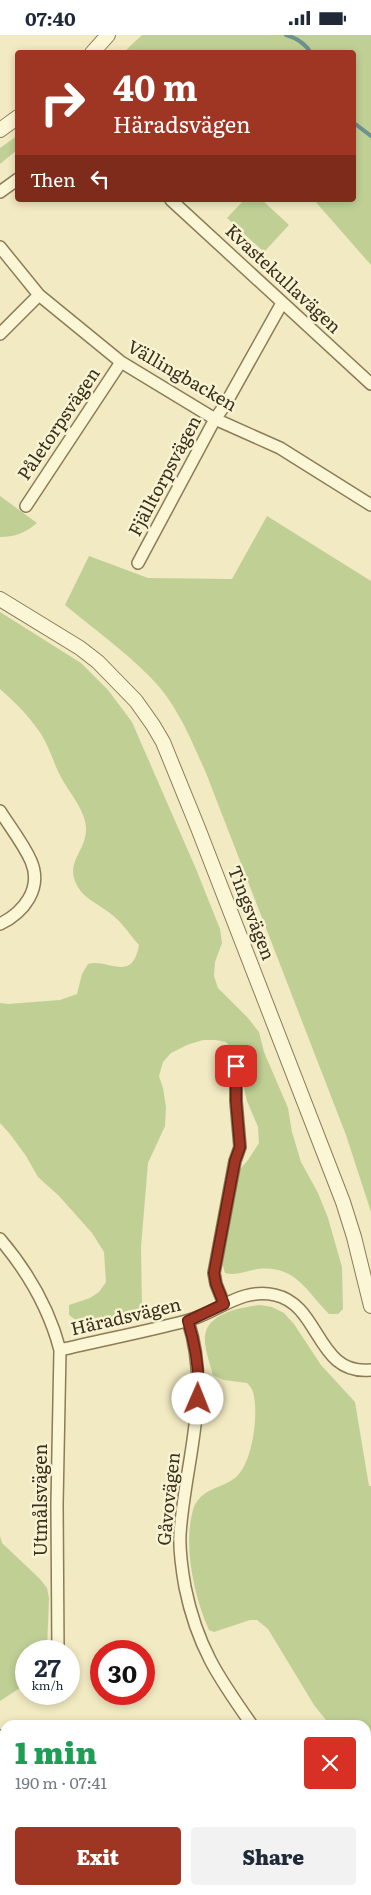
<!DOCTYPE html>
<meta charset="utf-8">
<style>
:root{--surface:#fff;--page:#f2f2f3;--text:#1f2937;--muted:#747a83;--accent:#9f3624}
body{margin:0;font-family:Literata,serif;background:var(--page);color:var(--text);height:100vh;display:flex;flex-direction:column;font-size:19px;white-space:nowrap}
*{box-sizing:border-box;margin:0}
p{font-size:16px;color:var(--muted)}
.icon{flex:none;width:28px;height:28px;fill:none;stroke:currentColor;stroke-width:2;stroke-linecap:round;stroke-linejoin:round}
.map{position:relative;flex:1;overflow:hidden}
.details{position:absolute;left:0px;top:1685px;width:371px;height:175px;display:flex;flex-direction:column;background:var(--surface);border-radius:15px 15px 0 0;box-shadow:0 2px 8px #0003}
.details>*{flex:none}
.banner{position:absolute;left:15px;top:15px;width:341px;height:152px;border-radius:5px;box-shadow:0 2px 8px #0003;background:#9f3624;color:#fff;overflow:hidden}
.speed{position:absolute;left:15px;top:1605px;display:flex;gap:10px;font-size:25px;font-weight:700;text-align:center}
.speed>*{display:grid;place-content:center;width:65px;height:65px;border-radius:50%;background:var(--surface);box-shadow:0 2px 8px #0003;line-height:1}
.speed small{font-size:12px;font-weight:400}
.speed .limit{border:8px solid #d22;background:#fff;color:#111}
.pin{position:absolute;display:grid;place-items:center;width:42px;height:42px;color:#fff;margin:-21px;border-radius:10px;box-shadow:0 2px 8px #0006}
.me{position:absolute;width:55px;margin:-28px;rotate:1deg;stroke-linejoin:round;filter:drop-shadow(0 0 4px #0008)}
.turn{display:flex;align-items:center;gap:18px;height:105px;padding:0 15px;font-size:22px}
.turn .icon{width:65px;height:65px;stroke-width:2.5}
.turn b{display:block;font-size:35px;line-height:42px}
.then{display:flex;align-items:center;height:48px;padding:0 15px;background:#0003;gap:10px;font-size:19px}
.round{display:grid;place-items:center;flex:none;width:52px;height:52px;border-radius:5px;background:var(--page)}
.overview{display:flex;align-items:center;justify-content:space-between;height:85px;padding:0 15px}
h1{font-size:30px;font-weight:800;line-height:38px;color:#1e9e55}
.cta{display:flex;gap:10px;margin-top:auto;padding:10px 15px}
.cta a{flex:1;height:58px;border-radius:5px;background:var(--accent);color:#fff;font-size:20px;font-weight:800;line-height:58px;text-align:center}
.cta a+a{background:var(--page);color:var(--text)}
.status{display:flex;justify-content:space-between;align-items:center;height:35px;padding:0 25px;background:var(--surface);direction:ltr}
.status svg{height:14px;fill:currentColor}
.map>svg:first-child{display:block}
</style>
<div class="status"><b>07:40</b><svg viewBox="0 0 49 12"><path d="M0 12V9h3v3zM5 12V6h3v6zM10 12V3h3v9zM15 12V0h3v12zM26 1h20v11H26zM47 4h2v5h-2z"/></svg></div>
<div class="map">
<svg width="371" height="1860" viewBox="0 0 371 1860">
<rect width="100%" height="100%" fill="#f1eac2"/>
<path fill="#c0d095" d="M142 0H371V230L314 165H354V18L124 17Z
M17 101V115L0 129V113Z
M244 165H262L289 190 264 217 227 183Z
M0 461 37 488C25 498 15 502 0 502Z
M267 481 371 546V1177L346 1100 206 738C193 709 181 679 161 654 134 622 97 597 65 570L89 521 148 543 232 544Z
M0 577 81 628 108 655 132 687 196 834 220 894 222 908 215 927 214 941 218 953 248 983 259 997 264 1017 288 1073 292 1097 301 1127 318 1158 328 1183 342 1232 343 1274 338 1279H329C306 1256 296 1230 258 1234 246 1236 237 1241 225 1238L221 1224 235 1140 248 1125 259 1108 258 1092 247 1066 242 1045 241 1029 236 1019 226 1007 216 1005H203L187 1010 171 1018 163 1027 159 1041 163 1053 166 1072 165 1091 148 1128 141 1212 142 1271C127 1285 101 1286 81 1289L69 1280V1270L90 1263 99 1257 106 1247 104 1217 92 1198 59 1161 38 1142 26 1121 10 1099 0 1088V968L8 969 60 965 77 959 82 939 88 929C108 923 132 949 139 910 130 900 122 887 111 879 98 868 82 864 75 846 67 825 87 815 86 792 85 776 70 758 62 744 54 730 50 713 41 699 30 682 15 667 0 654Z
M260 1270 272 1272 284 1278 294 1289 321 1330 355 1367 369 1451H371V1847L366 1850V1690H330L314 1670 268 1594 257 1585H250L214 1597 209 1595C194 1561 183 1511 193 1475 200 1452 224 1454 237 1441 253 1426 259 1377 253 1357 252 1353 249 1350 247 1348L224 1345 213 1340C210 1328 204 1314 205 1301 207 1278 242 1272 260 1270Z
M0 1501 2 1508 40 1544 47 1553 49 1563 47 1616H26V1649L0 1666Z
M0 1788 5 1793V1855H10L5 1860H0Z
M238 1855H358L349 1860H233L238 1856Z"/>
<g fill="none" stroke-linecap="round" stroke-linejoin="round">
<path stroke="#6b928e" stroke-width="4" d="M286 0C297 3 305 8 311 18
M354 88 371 101"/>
<g stroke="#8c7c58" stroke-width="14">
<path id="minor" d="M0 157 18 144
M171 165 371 349
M0 212 39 260 121 327 215 384 280 413 371 470
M0 299 39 260
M26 471 121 327
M138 528 215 384 225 370 282 268
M0 776C10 792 23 808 31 826 43 854 23 878 0 889
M0 1204C28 1237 49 1273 60 1315L57 1469 58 1616
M224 1269 216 1249 214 1238 235 1126 240 1112 236 1066V1031
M188 1286C212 1359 185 1426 180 1499 179 1517 182 1535 185 1552 197 1611 218 1642 252 1690
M60 1315C102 1305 144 1297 186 1286 217 1278 241 1252 275 1260 321 1270 316 1341 371 1335
M0 1701 5 1705
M152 1855 156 1860
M368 1860 371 1859"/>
</g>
<g stroke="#8c7c58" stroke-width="16">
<path id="tertiary" d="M92 18 108 0
M0 95 18 82
M0 564 80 613 98 627 136 666 153 690 163 707 198 793 343 1167 354 1202 371 1271"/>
</g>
<use href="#minor" stroke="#fbf6d6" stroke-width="11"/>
<use href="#tertiary" stroke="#fbf6d6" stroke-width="14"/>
</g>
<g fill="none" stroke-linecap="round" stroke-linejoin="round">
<g stroke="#672317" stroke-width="12">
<path id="route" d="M198 1364C200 1337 196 1312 188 1286L224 1269 216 1249 214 1238 235 1126 240 1112 236 1066V1031"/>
</g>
<use href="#route" stroke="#9f3624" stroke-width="9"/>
</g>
<g text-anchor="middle" stroke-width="5" stroke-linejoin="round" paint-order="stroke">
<g font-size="18" fill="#3b301d" stroke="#f8f3d2">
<text transform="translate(283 244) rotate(43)" y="6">Kvastekullavägen</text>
<text transform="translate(182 341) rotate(30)" y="6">Vällingbacken</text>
<text transform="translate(59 389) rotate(-56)" y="6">Påletorpsvägen</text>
<text transform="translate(165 441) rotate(-62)" y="6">Fjälltorpsvägen</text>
<text transform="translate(251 878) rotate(69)" y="6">Tingsvägen</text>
<text transform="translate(126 1282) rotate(-13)" y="6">Häradsvägen</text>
<text transform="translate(169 1464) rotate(-84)" y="6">Gåvovägen</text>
<text transform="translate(41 1465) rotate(-90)" y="6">Utmålsvägen</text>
</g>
</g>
</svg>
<div class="speed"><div>27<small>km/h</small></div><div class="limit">30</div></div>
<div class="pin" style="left:236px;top:1031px;background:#d93025"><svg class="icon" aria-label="arrive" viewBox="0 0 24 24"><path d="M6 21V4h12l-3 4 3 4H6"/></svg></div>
<svg class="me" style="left:198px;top:1364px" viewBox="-20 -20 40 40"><circle r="19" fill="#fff"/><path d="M0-13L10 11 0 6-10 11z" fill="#9f3624"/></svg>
<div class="banner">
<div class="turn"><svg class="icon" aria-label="right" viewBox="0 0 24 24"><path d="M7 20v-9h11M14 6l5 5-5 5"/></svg><div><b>40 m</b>Häradsvägen</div></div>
<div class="then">Then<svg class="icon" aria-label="left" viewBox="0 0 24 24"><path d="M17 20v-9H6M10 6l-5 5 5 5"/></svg></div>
</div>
<section class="details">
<div class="overview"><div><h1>1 min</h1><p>190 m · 07:41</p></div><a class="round" style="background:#d93025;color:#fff"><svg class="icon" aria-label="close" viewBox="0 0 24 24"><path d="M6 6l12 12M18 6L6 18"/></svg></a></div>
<div class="cta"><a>Exit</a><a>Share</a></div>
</section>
</div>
